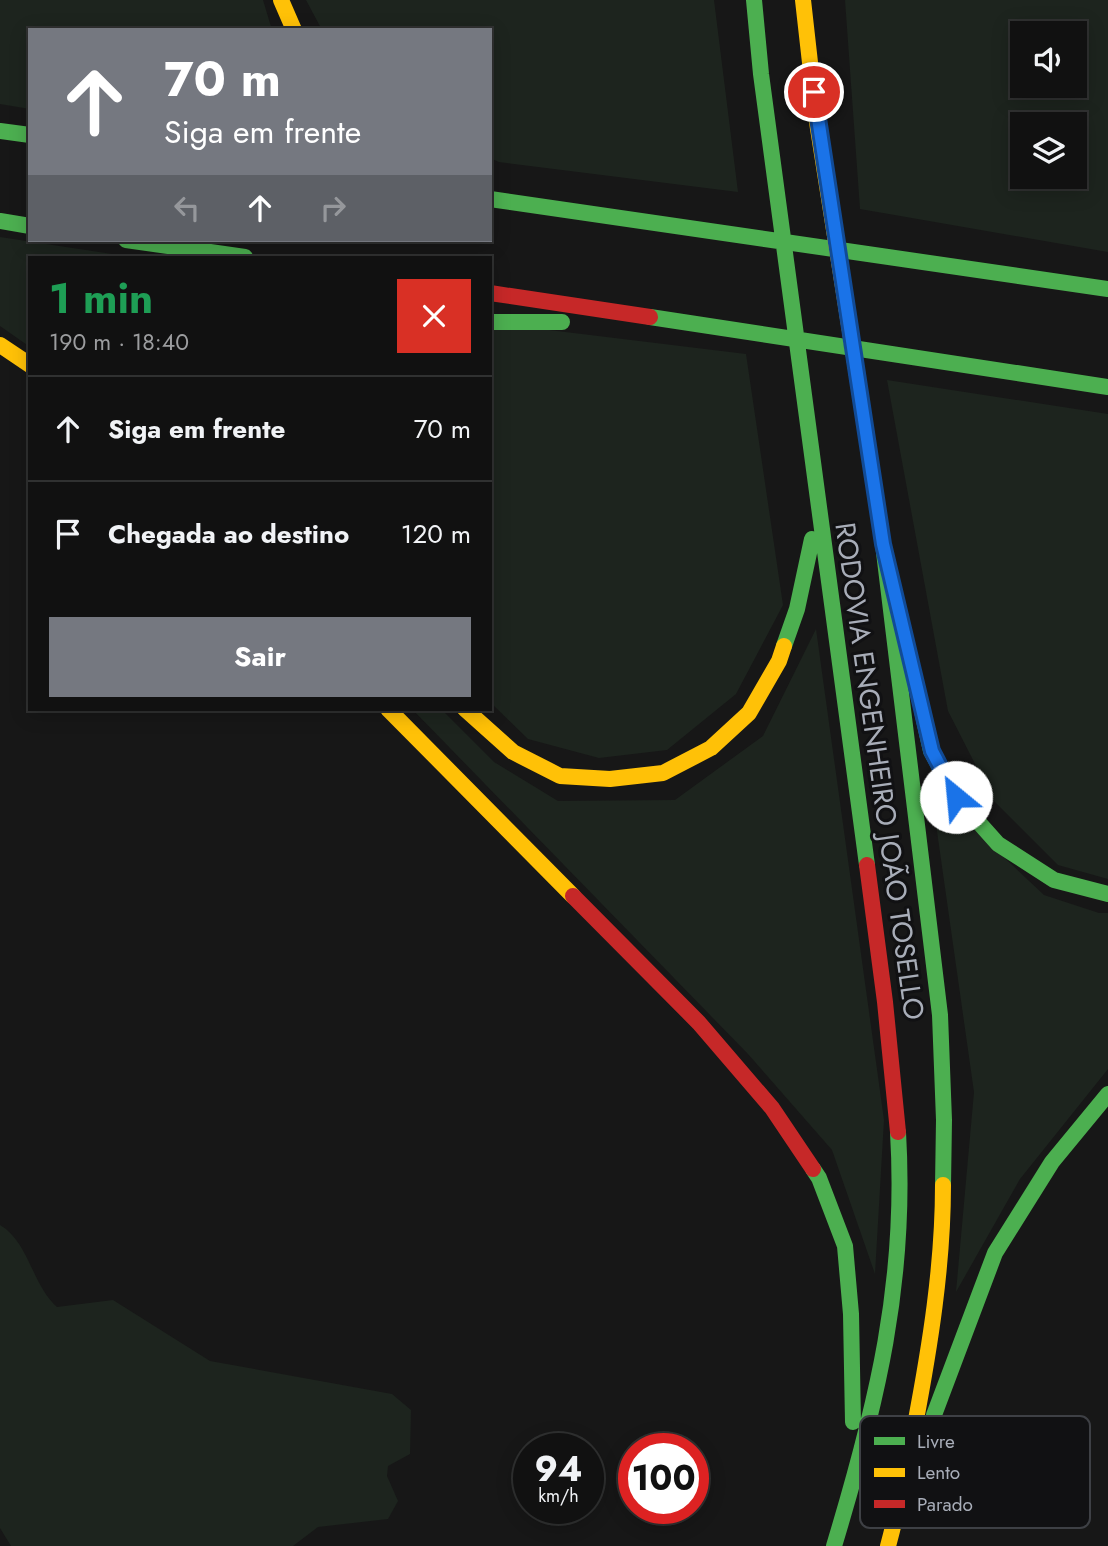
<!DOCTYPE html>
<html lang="pt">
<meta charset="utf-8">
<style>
:root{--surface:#111;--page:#1a1a1a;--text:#f1f3f6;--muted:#9c9d9f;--line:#303131;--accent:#757880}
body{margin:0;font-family:Jost,sans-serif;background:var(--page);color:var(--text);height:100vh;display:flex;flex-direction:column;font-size:26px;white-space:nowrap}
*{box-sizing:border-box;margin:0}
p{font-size:23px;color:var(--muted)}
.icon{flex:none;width:38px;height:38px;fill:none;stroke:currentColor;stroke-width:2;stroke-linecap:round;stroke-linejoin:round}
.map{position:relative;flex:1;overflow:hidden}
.side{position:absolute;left:28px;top:256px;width:464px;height:455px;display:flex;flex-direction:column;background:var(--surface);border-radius:0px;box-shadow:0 4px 18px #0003,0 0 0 2px var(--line)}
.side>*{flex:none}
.banner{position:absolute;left:28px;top:28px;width:464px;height:214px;border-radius:0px;box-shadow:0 4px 18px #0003,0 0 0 2px var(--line);background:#757880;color:#fff;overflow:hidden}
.fabs{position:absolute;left:1010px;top:21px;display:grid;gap:14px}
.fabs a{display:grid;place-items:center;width:77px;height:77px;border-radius:0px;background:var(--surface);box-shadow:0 4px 18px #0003,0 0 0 2px var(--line);font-size:35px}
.speed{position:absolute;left:513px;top:1433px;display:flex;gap:14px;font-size:35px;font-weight:700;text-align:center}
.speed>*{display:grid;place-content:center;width:91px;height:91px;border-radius:50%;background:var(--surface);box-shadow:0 4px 18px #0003,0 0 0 2px var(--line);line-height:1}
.speed small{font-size:18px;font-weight:400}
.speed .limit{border:10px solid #d22;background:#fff;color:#111}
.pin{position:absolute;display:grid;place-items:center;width:60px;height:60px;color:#fff;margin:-30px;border:4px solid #fff;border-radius:50%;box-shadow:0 2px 7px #0007}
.me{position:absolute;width:77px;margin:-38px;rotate:332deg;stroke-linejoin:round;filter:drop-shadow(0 0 5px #0008)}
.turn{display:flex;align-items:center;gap:24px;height:147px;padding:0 21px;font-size:32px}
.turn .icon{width:91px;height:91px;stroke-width:2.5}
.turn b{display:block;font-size:49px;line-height:60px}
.lanes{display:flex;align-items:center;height:66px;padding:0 21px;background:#0003;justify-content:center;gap:35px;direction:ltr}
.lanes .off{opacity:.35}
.round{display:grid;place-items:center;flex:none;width:74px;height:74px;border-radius:0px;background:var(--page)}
.head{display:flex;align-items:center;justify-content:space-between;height:119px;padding:0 21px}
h1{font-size:42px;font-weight:700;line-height:52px;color:#1e9e55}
.primary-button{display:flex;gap:14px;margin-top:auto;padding:14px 21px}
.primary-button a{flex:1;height:80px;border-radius:0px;background:var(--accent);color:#fff;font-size:28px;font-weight:700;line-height:80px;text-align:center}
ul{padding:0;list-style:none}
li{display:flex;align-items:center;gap:21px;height:105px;padding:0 21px;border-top:2px solid var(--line)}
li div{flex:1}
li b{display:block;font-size:26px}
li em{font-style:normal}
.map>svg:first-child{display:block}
</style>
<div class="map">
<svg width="1108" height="1546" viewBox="0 0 1108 1546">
<rect width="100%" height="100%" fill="#171717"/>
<path fill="#1d241e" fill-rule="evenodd" d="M0 0H263L272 30H30V109L0 104Z
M306 0H714L738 192 499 162 490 158V30H322Z
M845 0H1108V252L860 209ZM1074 33V86H1022V33ZM1074 124V177H1022V124Z
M0 237 132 257H30V347L0 326Z
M507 325 746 354 783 605 736 694 667 750 599 758 528 739 490 702V331Z
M887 380 1108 414V879L1058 865 994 801 948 711Z
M816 629 884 1120 875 1274 832 1150 748 1054 412 709H441L494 762 558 801 675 800 763 736Z
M931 789 1044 895 1099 913H1108V1069L1020 1179 956 1292 974 1092Z
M0 1225C29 1242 32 1285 57 1307L113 1300 210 1361 392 1394 411 1410 410 1454 388 1466 387 1476 398 1501 388 1519 318 1527 293 1546H11L0 1528Z"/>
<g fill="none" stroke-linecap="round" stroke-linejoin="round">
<path stroke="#4caf50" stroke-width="16" d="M754 0 761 74 867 865
M0 131 30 135
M490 199 1108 289
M0 221 30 226
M126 240 245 257
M650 317 1108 387
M490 322H562
M861 401 883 544 940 1015 944 1120 943 1185
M784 646 797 609 812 539
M922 711 931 751 956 797 998 844 1054 880 1108 894
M813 1169 819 1178 845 1246 851 1314 853 1422
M934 1415 995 1253 1052 1162 1108 1094
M834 1546C877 1404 907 1281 898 1132"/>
<path stroke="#ffc107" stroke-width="16" d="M281 0 294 30
M803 0 816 116 861 401
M0 345 30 365
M388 709 573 896
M465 709 513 752 560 776 610 779 663 773 711 748 749 713 779 661 784 646
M888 1546C899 1506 907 1466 915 1425 930 1346 943 1266 943 1185"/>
<path stroke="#c62828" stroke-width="16" d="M490 293 650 317
M867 865 885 1002 898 1132
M573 896 699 1023 772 1108 813 1169"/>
</g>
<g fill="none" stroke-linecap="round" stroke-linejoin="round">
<g stroke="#114b97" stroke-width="18">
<path id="route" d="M814 92 883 544 932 751 956 797"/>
</g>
<use href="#route" stroke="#1a73e8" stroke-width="12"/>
</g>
<g text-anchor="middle" stroke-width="6" stroke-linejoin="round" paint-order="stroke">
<g font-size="28" fill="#a8adb8" stroke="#111113">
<text transform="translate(880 771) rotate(82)" y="10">RODOVIA ENGENHEIRO JOÃO TOSELLO</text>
</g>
</g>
<rect x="860" y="1416" width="230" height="112" rx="10" fill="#111113" stroke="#3e4045" stroke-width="2"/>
<rect x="874" y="1437" width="31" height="8" fill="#4caf50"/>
<rect x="874" y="1468" width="31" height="9" fill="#ffc107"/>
<rect x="874" y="1500" width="31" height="8" fill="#c62828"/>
<g font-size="19" fill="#a8adb8">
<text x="917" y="1448">Livre</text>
<text x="917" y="1479">Lento</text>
<text x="917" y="1511">Parado</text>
</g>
</svg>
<div class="fabs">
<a><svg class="icon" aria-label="sound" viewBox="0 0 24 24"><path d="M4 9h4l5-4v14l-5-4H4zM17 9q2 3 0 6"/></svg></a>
<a><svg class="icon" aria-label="layers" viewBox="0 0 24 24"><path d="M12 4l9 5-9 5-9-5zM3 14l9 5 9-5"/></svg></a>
</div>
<div class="speed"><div>94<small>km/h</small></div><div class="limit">100</div></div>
<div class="pin" style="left:814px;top:92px;background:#d93025"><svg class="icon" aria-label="arrive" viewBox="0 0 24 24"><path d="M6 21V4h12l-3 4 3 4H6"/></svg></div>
<svg class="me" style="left:956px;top:797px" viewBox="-20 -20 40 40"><circle r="19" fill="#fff"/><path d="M0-13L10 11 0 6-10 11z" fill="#1a73e8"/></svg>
<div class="banner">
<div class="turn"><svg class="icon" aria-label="ahead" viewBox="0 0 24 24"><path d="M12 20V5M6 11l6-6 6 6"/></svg><div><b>70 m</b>Siga em frente</div></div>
<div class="lanes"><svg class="icon off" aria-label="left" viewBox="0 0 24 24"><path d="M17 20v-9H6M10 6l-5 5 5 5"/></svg><svg class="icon" aria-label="ahead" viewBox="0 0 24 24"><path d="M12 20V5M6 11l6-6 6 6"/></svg><svg class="icon off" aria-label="right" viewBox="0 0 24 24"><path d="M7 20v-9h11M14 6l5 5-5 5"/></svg></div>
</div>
<section class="side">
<div class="head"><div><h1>1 min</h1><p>190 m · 18:40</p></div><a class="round" style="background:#d93025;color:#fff"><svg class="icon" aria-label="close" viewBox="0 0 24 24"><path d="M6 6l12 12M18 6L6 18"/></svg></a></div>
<ul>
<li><svg class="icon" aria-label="ahead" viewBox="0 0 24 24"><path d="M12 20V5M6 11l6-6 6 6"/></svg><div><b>Siga em frente</b></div><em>70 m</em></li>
<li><svg class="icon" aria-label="arrive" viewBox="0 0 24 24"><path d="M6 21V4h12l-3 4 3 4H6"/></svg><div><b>Chegada ao destino</b></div><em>120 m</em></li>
</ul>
<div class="primary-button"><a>Sair</a></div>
</section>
</div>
